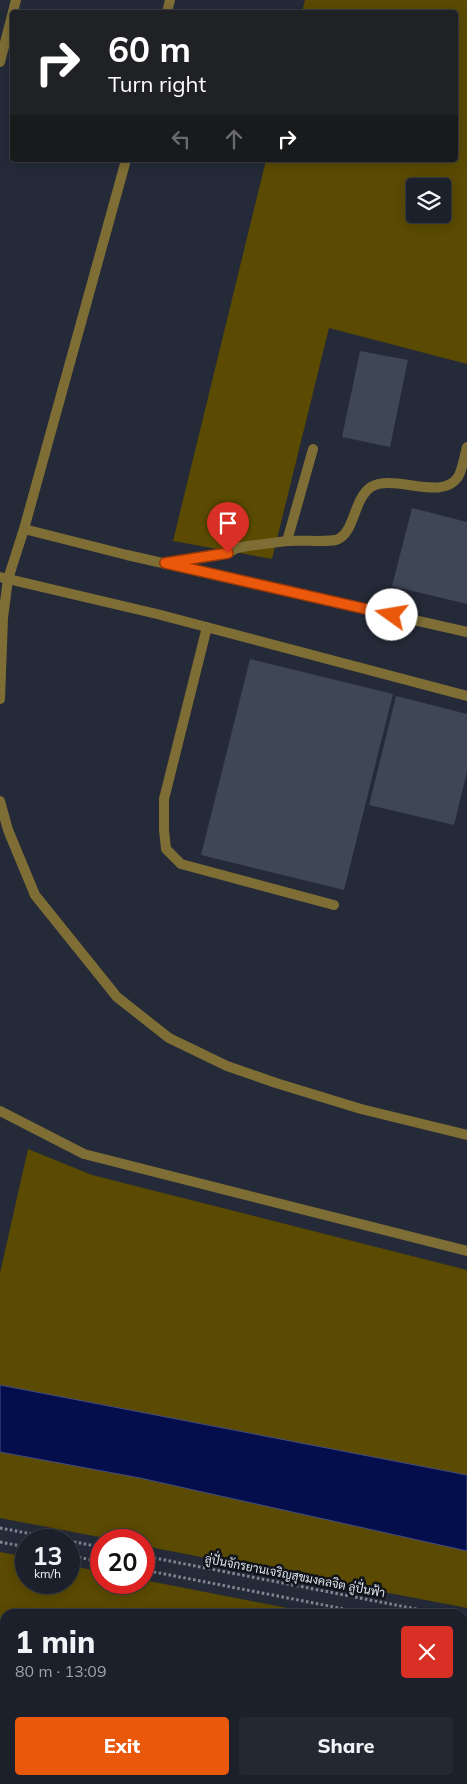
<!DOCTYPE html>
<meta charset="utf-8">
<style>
:root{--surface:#1b202a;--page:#242832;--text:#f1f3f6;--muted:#a0a3a8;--line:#393e47;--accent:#ea580c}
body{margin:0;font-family:Mulish,Sarabun,sans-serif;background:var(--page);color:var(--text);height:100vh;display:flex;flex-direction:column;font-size:19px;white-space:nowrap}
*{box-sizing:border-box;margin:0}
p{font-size:16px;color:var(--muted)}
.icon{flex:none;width:28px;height:28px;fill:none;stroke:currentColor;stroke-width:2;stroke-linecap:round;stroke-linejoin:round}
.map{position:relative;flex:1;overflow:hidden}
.drawer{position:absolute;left:0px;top:1609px;width:468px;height:176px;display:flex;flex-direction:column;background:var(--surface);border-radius:15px 15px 0 0;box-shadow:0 2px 12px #0003,0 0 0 1px var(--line)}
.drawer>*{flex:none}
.banner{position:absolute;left:10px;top:10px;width:448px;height:152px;border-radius:5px;box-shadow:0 2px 12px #0003,0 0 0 1px var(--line);background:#202124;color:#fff;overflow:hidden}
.tools{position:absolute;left:406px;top:178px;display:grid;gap:10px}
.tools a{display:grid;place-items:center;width:45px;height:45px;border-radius:5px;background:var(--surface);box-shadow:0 2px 12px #0003,0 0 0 1px var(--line);font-size:25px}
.speed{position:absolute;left:15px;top:1529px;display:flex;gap:10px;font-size:25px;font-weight:700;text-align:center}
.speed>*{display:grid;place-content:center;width:65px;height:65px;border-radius:50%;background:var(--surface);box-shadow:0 2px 12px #0003,0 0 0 1px var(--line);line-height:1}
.speed small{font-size:12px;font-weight:400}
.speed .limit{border:8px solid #d22;background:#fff;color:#111}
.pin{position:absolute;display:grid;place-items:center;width:42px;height:42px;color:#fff;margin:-51px -21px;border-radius:50% 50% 50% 0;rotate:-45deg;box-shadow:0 0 5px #0007}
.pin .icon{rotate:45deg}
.me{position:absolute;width:55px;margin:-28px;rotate:283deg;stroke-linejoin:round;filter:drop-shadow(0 0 4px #0008)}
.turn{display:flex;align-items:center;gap:18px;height:105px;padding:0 15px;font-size:22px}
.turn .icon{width:65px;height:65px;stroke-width:2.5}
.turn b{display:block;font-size:35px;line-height:42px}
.lanes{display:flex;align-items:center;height:48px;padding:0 15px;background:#0003;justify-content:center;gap:25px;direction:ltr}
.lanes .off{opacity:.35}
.round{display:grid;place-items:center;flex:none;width:52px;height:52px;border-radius:5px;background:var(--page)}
.overview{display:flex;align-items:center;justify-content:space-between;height:85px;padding:0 15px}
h1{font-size:30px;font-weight:800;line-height:38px}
.primary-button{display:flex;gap:10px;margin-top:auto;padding:10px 15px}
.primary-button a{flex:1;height:58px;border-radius:5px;background:var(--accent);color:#fff;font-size:20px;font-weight:800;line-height:58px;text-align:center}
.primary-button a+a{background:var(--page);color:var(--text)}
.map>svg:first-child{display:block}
</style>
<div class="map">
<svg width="467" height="1784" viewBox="0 0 467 1784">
<rect width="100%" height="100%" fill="#242a38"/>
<path fill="#5a4a02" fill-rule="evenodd" d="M305 0H467V364L329 328 272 559 173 541 266 160H455V12H302ZM415 186H442V214H415Z
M28 1149 92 1175 467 1270V1475L0 1385V1273Z
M0 1452 140 1478 467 1551V1608L144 1546V1540H115L0 1518Z
M0 1552 26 1557V1582H69V1565L101 1572V1582H144V1580L318 1614H5V1660L0 1659Z
M462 1642 467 1643V1748L462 1747Z"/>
<path fill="#050e4d" stroke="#474f7e" d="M0 1385 467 1475V1551L140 1478 0 1452Z"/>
<path fill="#3f4655" d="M360 351 408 360 390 447 342 437Z
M412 508 467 522V604L392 586Z
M250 659 393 694 344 890 201 855Z
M396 696 467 714V772L454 825 369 805Z"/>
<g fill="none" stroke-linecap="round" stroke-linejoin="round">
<path stroke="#818692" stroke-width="3" stroke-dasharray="2.5 2.5" stroke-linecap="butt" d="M0 1528 64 1540
M69 1541 101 1547
M0 1542 26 1547
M69 1555 101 1562
M144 1556 442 1614
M144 1570 370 1614
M462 1618 467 1619
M462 1632 467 1633"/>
<path stroke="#7e6e35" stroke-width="10" d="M167 12 170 0
M0 62 16 0
M24 529 127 555 467 632
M287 541C298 540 327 542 336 540 355 534 353 499 371 487 393 473 441 502 458 477 462 471 465 454 467 447
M171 562 228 553 237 548 248 546 287 541 313 449
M0 577 157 614 467 696
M207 627 164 799V830L166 849 181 864 334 905
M0 699 3 618 8 579 24 529 126 160
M0 801 8 830 35 895 117 997 169 1038 227 1066 276 1083 361 1109 467 1135
M0 1111 84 1154 467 1251
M0 1688 5 1689
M462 1779 467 1780"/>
</g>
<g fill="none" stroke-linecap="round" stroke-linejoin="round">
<g stroke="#983908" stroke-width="12">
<path id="route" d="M228 553 165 563 392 615"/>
</g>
<use href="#route" stroke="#ea580c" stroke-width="9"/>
</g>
<g text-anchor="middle" stroke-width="5" stroke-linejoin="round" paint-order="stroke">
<g font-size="12" fill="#e2e6ef" stroke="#101319">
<text transform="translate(295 1576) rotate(11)" y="4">ลู่ปั่นจักรยานเจริญสุขมงคลจิต ลู่ปั่นฟ้า</text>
</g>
</g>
</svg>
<div class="tools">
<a><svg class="icon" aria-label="layers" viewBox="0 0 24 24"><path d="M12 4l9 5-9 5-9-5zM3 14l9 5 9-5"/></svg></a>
</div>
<div class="speed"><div>13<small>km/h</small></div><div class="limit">20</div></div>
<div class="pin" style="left:228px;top:553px;background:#d93025"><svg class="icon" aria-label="arrive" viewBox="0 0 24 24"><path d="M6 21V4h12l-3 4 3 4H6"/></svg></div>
<svg class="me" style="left:392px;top:615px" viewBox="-20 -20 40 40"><circle r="19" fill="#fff"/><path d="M0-13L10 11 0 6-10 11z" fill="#ea580c"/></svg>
<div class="banner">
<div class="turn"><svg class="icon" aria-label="right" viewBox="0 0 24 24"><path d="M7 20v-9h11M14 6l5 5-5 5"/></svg><div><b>60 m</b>Turn right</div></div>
<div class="lanes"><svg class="icon off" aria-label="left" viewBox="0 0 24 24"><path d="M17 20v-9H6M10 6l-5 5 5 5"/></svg><svg class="icon off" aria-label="ahead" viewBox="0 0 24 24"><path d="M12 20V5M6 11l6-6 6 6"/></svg><svg class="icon" aria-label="right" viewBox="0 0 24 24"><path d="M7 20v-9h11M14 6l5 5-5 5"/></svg></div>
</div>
<section class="drawer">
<div class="overview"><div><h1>1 min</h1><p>80 m · 13:09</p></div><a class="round" style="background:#d93025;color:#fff"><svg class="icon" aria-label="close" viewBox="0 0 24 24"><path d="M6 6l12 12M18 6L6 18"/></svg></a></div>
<div class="primary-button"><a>Exit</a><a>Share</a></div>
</section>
</div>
